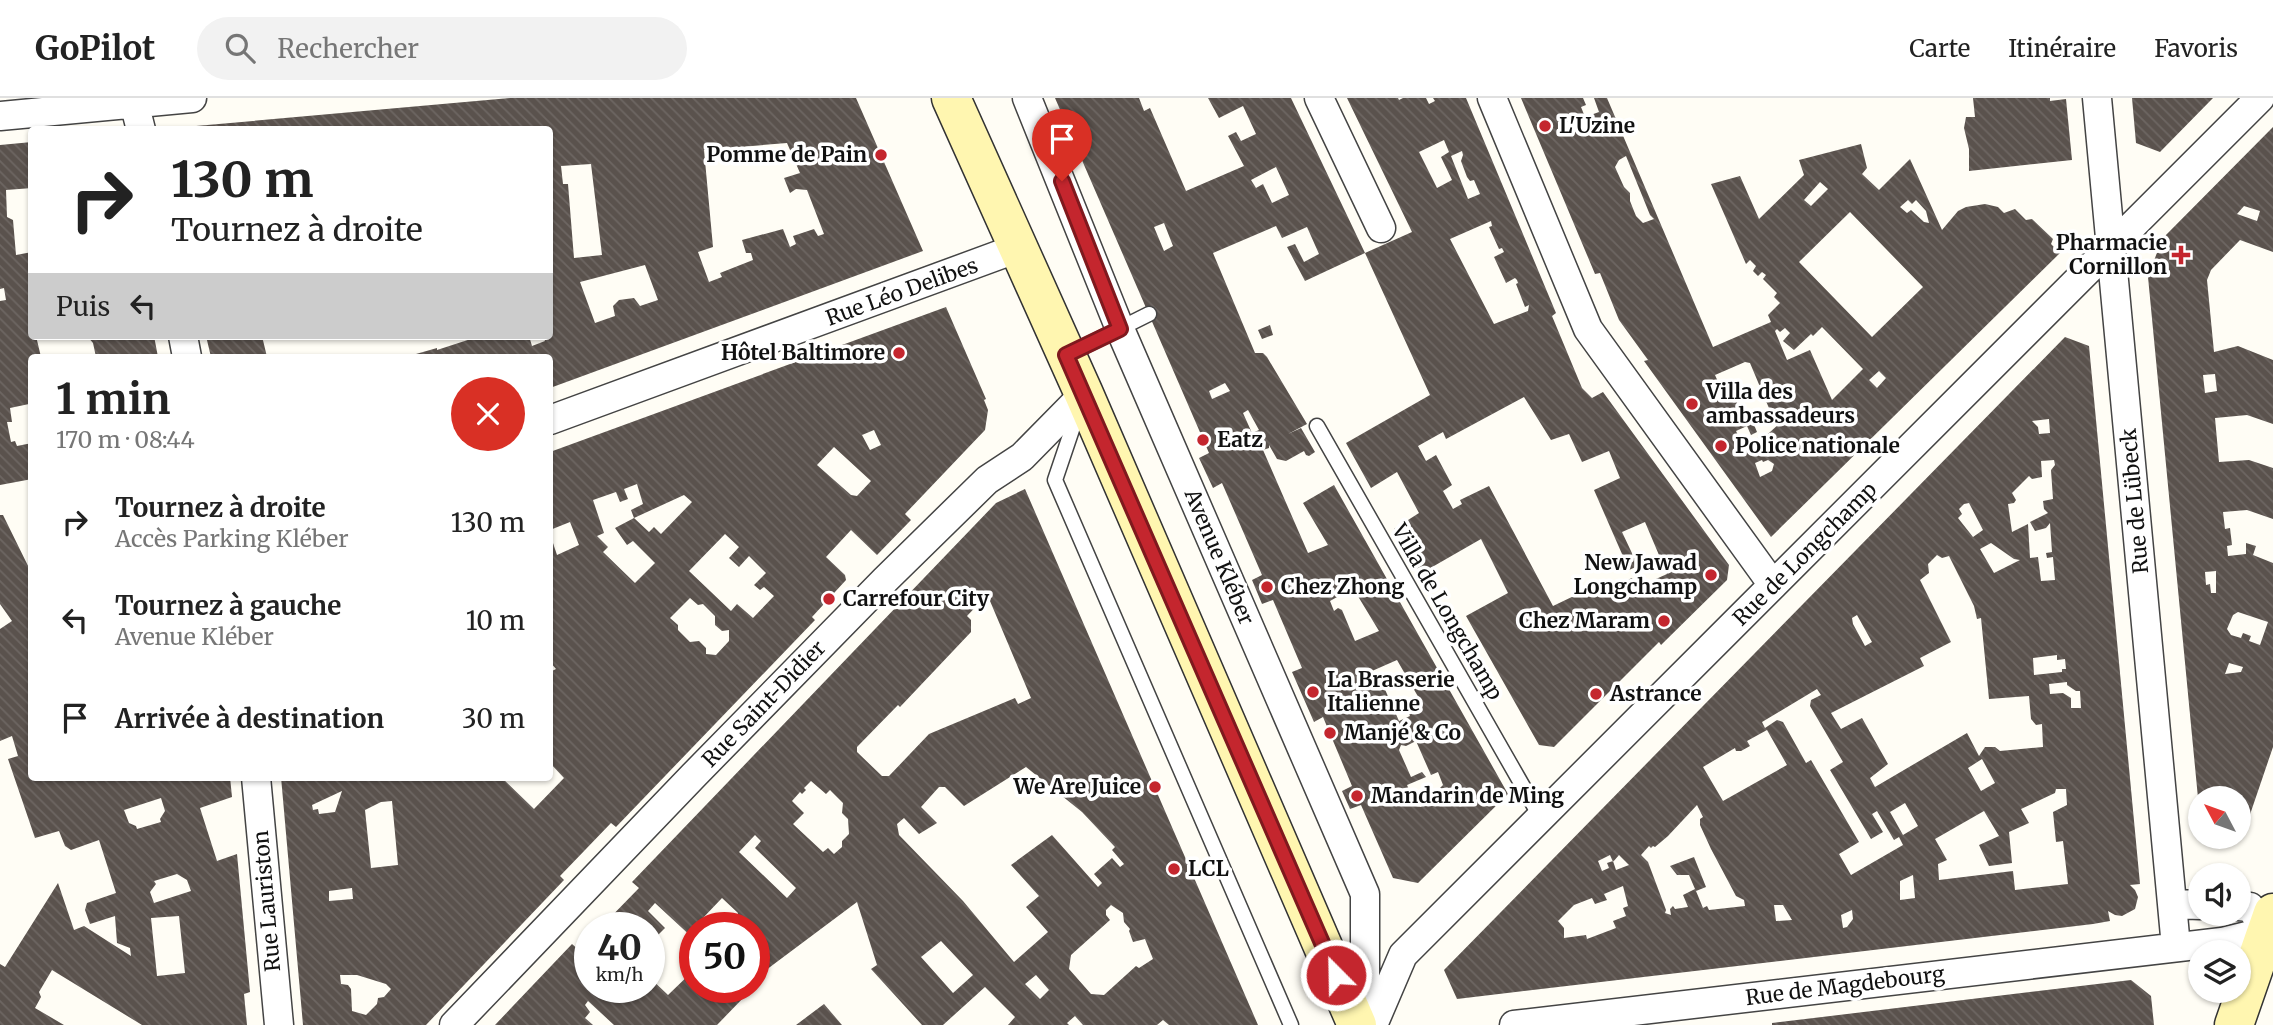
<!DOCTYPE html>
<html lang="fr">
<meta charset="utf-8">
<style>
:root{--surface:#fff;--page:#f2f2f2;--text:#222;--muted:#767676;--line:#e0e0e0}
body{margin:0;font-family:Merriweather,serif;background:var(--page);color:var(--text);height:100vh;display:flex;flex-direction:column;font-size:26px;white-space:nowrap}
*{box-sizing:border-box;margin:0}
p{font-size:23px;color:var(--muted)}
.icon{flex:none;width:38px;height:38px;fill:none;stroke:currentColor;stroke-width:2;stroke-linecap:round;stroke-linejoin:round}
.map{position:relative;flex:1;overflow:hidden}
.panel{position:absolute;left:28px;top:256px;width:525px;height:427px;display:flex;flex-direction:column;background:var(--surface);border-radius:7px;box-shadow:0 2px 5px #0004}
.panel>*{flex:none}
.banner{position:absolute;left:28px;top:28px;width:525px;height:214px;border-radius:7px;box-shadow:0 2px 5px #0004;background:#fff;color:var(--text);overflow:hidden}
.needle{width:46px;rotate:311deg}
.buttons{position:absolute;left:2188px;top:688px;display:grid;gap:14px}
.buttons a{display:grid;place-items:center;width:63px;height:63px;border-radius:50%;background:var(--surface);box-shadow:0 2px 5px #0004;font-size:35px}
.speed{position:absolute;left:574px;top:814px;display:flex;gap:14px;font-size:35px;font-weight:700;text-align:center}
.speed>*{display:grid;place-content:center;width:91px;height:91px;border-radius:50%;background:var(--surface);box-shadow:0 2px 5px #0004;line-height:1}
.speed small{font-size:18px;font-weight:400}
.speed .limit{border:10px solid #d22;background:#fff;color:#111}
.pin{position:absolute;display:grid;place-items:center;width:60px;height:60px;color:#fff;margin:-72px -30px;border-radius:50% 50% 50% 0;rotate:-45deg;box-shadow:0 0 7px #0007}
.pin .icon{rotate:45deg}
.me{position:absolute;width:77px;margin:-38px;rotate:337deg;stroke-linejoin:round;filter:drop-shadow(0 0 5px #0008)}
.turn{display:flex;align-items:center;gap:24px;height:147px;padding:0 28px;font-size:32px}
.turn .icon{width:91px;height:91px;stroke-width:2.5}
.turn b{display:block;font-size:49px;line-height:60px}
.then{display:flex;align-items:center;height:66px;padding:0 28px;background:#0003;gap:14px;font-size:26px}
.round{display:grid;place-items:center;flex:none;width:74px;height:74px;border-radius:37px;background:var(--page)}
.overview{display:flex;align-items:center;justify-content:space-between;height:119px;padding:0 28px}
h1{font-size:42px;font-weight:700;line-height:52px}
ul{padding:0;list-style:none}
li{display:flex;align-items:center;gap:21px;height:98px;padding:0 28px}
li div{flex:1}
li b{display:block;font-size:26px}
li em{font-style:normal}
header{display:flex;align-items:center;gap:42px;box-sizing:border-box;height:98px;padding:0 35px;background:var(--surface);border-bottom:2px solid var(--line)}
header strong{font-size:33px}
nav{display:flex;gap:38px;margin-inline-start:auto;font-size:24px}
.search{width:490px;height:63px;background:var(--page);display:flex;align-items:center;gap:18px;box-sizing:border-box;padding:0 24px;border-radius:38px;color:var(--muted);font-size:26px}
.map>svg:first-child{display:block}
</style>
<header>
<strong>GoPilot</strong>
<div class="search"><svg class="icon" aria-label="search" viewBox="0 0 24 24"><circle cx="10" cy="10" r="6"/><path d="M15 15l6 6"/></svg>Rechercher</div>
<nav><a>Carte</a><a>Itinéraire</a><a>Favoris</a></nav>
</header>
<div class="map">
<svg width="2273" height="927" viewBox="0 0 2273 927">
<defs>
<pattern id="building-back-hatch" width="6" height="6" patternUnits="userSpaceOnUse" patternTransform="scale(1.75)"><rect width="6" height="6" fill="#5a524d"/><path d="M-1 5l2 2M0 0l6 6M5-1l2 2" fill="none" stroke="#6d6662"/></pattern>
</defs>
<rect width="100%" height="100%" fill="#fffdf5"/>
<path fill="url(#building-back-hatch)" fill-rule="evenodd" d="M510 0H856L923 153 550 290V259L409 258 437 250V252L480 238H529L532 248 545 243 543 238H550V32H183V30L196 28ZM787 45 800 75 784 80 790 95 796 91 807 92 824 136 818 138 814 131 793 138 796 146 790 149 783 131 742 142 746 155H751L753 162 720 175 722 179 709 184 698 154 713 149 704 52ZM591 66 602 157 574 160 568 86H563L561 68ZM645 167 658 202 640 208 634 200 619 202 613 208 615 218 595 225 580 184Z
M1055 0H1139L1144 13 1150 10 1186 93 1244 68 1228 38 1236 34 1241 43 1256 36 1243 8 1219 20 1208 0H1291L1365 155 1305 183 1287 149 1295 146 1304 164 1319 156 1307 129 1282 140 1276 128 1213 155 1255 255H1263L1267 259 1307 326 1288 336 1301 330 1315 354 1309 358 1306 357 1304 353 1286 363 1277 361 1269 347V350L1263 352 1308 455 1328 447 1303 405 1334 387 1508 696 1418 785 1393 780 1361 707 1350 711 1342 693 1352 688 1323 619 1314 624 1292 574 1302 570 1273 502 1262 506 1252 482 1262 477 1222 385 1213 390 1199 360 1209 355ZM1276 69 1289 97 1272 105 1263 86 1256 90 1251 82ZM1164 125 1173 148 1164 153 1154 129ZM1225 285 1230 293 1212 301 1209 293ZM1248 312 1259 332 1252 335 1243 315ZM1353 490 1379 533 1355 543 1342 512 1338 510 1334 513 1330 503ZM1397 562 1420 602 1406 609 1410 618 1399 623 1383 587 1379 586 1372 588 1368 579 1372 573ZM1416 643 1431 677 1438 674 1443 687 1421 709 1416 708 1407 687 1426 679 1422 674 1411 679 1399 652 1401 647 1406 648Z
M1347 0H1398L1399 2 1403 0H1426L1429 6 1435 3 1433 0H1466L1556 215 1552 218 1582 290 1592 300 1603 294 1729 467 1727 482 1661 547 1659 544 1554 649 1539 647 1466 518 1508 495 1481 441 1420 476 1394 431 1419 415 1397 374 1371 390 1346 345 1430 297 1365 155 1412 134ZM1444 42 1449 54 1441 59 1452 82 1437 90 1419 54ZM1462 53 1463 57 1461 63 1467 79 1470 83 1474 82 1480 96 1468 101 1451 58ZM1491 123 1492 128 1489 129 1499 151 1502 150 1504 154 1494 159 1506 185 1515 180 1517 182 1518 185 1516 186 1525 209 1529 207 1528 213 1494 226 1450 141ZM1524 299 1551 342 1569 336 1582 364 1609 353 1620 380 1594 392 1629 472 1638 468 1622 434 1645 424 1667 476 1636 490 1632 480 1604 492 1601 485 1553 508 1489 388 1460 402 1462 406 1453 411 1443 393 1452 387 1436 357 1426 363 1418 348 1443 334 1446 341Z
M1521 0H1583L1586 7 1581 9 1585 19 1599 14 1594 0H1607L1713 249 1771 224 1768 217 1780 205 1774 199 1777 195 1763 181 1766 177 1762 174 1758 178 1753 173 1756 168 1750 162 1746 166 1711 86 1740 78 1759 121 1804 77 1799 62 1861 46 1867 70 1862 76 1879 92 1910 61 1942 132 1958 113 1966 109 1985 106 1998 109 2004 115 2015 111 2026 122 2032 121 2053 141 2051 146 2060 155 1771 439 1644 263 1648 262 1619 222 1600 175 1595 176ZM1626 58 1650 117 1654 121 1643 125 1636 118 1630 103V95L1624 89 1615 69 1619 62ZM1820 84 1828 91 1811 108 1804 102ZM1908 102 1912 106 1916 102 1926 113 1929 125 1924 124 1911 112 1907 115 1900 109ZM1850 114 1923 189 1872 239 1799 164ZM1822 229 1863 271 1832 302 1810 252 1787 262 1775 233 1777 231 1780 234 1785 230 1790 235 1783 243 1794 252 1811 236 1813 238ZM1745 264 1750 265 1771 315 1776 317 1780 325 1769 335 1753 342 1755 347 1748 351 1745 345 1742 346 1736 333 1747 328 1751 337 1757 334 1750 317 1744 320 1731 291 1723 295 1715 277ZM1879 273 1886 280 1877 290 1869 282ZM1762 362 1763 364 1768 362 1774 366 1772 373 1760 379 1755 365Z
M1973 0H2050V3L2066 1 2072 62 1969 73V51L1964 30 1966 19H1975Z
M2132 0H2213L2160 54 2136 45Z
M2273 29V154L2240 142 2211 172 2207 182 2214 254 2238 248 2273 262V326L2247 317 2215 320 2219 364 2249 362 2273 370V421L2247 412 2223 414 2225 431 2230 430 2232 447 2227 448 2228 458 2246 456V445L2256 448 2253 457 2273 465V649L2242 740 2238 739V700H2198L2148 179 2162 141ZM2244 108 2260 113 2257 123 2237 116ZM2215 276 2217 293 2205 295 2203 277ZM2216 473V495H2211L2210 486 2206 487 2205 474ZM2238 514 2268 524 2260 547 2249 543 2251 538 2243 535 2241 540 2231 537 2227 531 2233 517ZM2229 565 2243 569 2241 574 2225 576Z
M32 44V90L6 92 7 119 13 122 16 157 32 154V210H29L32 238H36L41 259H32V312L29 306 10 310 12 324H7L11 344 15 343 17 348 32 345V381L0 387V203L6 202 4 190 0 191V47Z
M946 209 986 301 984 302 988 312 985 332 905 416 911 422 877 457 851 432 826 459 845 477 846 482 812 519 815 522 616 729 611 725 560 778 564 782 426 927H303L281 679H501L534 711 564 680 550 665V574L556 571 550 564V436L557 457 579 447 570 424 550 432V354ZM874 332 881 347 870 352 862 337ZM834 349 871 383 857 398 851 397 817 367ZM637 386 643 406 631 412 634 420 684 397 692 404 661 436 654 429 649 434 634 420 615 430 627 447 633 443 655 465 635 485 603 454 608 449 597 438 604 435 593 402 616 394 620 404 628 401 624 391ZM725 436 739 449 729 460 739 469 749 458 766 475 754 487 760 492 764 489 774 498 753 520 737 506 731 513 689 473ZM690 500 698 507 703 506 715 518V527L722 533 729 532V543L716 557 706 556V550L699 543 690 544 678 532V527L670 520ZM342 693 335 714 319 716 318 711 313 712 312 707ZM392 703 398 767 371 770 365 712 381 704ZM352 790 353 801 329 803V793ZM340 877H357L386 886 391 891 384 899 378 900 377 906 366 917 352 913 351 891 348 887 341 886Z
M1270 227 1273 237 1262 241 1258 232Z
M87 238H154L158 259H96L93 245Z
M206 238H262L267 259H211Z
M2065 239 2089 248 2140 786 2130 787 2135 792 2138 799 2135 811 2122 818 2115 817 2108 813 2110 823 2093 826 1457 901 1444 872ZM2049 321 2050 335 2039 336 2038 329 2032 323ZM2054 362 2055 367 2051 372 2053 401 2043 403 2044 411 2048 415 2030 424 2035 433 2046 430 2050 425 2052 454 2046 455 2047 460 2053 459 2055 482 2041 483 2038 459 2030 460 2028 426 2012 434 2008 406 2014 405 2016 402 2012 395 2029 378 2032 381 2042 379 2041 363ZM1969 405 1983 432 1973 439 1958 420 1962 416 1959 411 1964 406ZM1991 445 2014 461 2020 462 1994 475 1980 451ZM1937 457 1942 460 1949 458 1974 508 1977 521 1981 520 1989 601 2029 598 2031 621 2036 627 2042 626 2043 649 2000 653 1995 649H1985L1979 658 1967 635 1875 689 1870 680 1888 666 1862 620 1841 631 1831 615 1924 568 1920 560 1951 544 1920 482 1929 475 1928 466ZM1857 517 1872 544 1865 548 1853 526 1852 520ZM2057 557V562L2065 561 2066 571H2062V574L2034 577 2033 560ZM2067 584V587L2076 593H2080L2081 610H2071V600L2063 595 2050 596 2049 586ZM1817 591 1821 597 1811 602 1810 608 1843 664 1830 672 1871 741 1883 734 1872 716 1877 713 1894 742 1899 739 1903 747 1851 777 1839 756 1859 744 1811 662 1806 665 1783 624 1777 622 1765 630 1762 624ZM1767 632 1787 667 1723 703 1703 669 1735 650 1736 653H1741L1750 648 1747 643ZM1982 661 1995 685 1981 693 1968 670ZM2056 691H2066L2067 707 2053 714 2056 744 2063 743 2068 786 2015 792 2013 773 1939 782 1938 766 1947 762 1935 741 1984 713 1999 738 1979 747 1989 768 2012 765 2009 734 2029 725 2021 711 2055 695ZM1905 705 1918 728 1903 737 1890 714ZM1697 707 1703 719 1700 721V727L1711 751 1736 798 1744 802 1745 808 1709 812 1707 808 1703 810 1696 793 1706 789 1694 759 1670 768 1677 777H1689L1695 791 1683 797 1688 809 1675 811 1673 808 1670 811 1671 817 1665 815 1666 812 1648 764 1641 757 1649 748 1651 750 1653 748 1655 749 1668 738ZM1610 757 1613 764 1619 757 1629 767 1616 772 1613 763 1607 765 1609 770 1602 773 1598 763ZM1913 777 1915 800 1900 802V783ZM1623 788 1628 808 1623 810 1626 818 1613 823 1616 830 1587 841 1586 837 1564 840V830L1558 823 1574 807 1592 800 1595 806 1607 802 1604 796ZM1774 807H1783L1792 822 1776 823ZM1852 812 1853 821 1847 829 1843 830 1841 817Z
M1025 391 1258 927H1169L1163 922 1157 927H1083L1075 918 1067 925 1069 927H1008L1015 919 985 889 943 927H922L871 871 877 867 857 804 754 881V830H744L737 823 738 815 722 800 702 821 707 830H695V842L655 805 648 813 665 830 649 846V830H600L639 790 632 784 996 405ZM985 499 990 503 1031 600 1018 606 1015 600 929 636 889 678H882L857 654V649L898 607 900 609 971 534V522L967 518ZM1026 669 1082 714 1115 749 1112 752 1124 766 1120 769 1112 760 1094 776 1102 785 1098 789 1052 737 1011 767 1039 798 1026 809 1048 834 1014 864 963 803 899 737 897 726 904 720 919 736 937 725 921 709 939 689H945L964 708ZM811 683 826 696 830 692 843 705 842 715 848 721 849 736 842 743V749L834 756 828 750 823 754 793 726 804 715 792 703 800 694 802 696 806 692 804 690ZM755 737 761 743 755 750 796 790 787 800 739 754ZM1111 807 1123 815 1124 824 1130 831 1129 833 1133 844 1145 841 1153 861 1139 870 1136 868 1104 897 1091 896 1069 871 1071 857 1110 822 1106 817V812ZM941 843 973 877 953 895 921 859ZM1036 877 1049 892 1040 901 1025 886Z
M0 417H3L32 476 28 480 32 489V679H230L232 699 200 710 217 763 237 756 250 894 244 896 247 927H142L52 872 39 894 41 899 35 910 64 927H0V866L5 869 58 785 74 832 84 828 131 858 130 850 117 845 115 818 90 826 85 812 87 805 116 795 99 742 71 752 65 748 59 733 35 740 8 661 18 658 12 638 0 643V531L12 523 0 506ZM161 700 165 713 160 721 161 724 137 731 136 728 129 725 124 712ZM177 776 187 782 191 793 154 805 150 794 156 786 154 783ZM179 818 185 875 157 878 151 820Z
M590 840V889H649V879L668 897 695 871V889H744L741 891 745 898 717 927H614L588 903 585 907 590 914 585 920 593 927H495L572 846 579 852Z
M2131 882 2151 898 2154 927H1772V925Z
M824 906 842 927H796Z"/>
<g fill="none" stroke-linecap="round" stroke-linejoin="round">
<g stroke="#444" stroke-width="17">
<path id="service" d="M1042 34 1068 30
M1067 257 1149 216
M1079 311 1055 382 1291 927
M1317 328 1541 720"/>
</g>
<g stroke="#444" stroke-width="31">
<path id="minor" d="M133 0 141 32
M1027 0 1120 231 1365 796V927
M1319 0 1381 130
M1492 0 1588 231 1773 487
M2097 0 2176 849
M0 18 192 0
M183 238 187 259
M550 322 1018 150
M256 679 279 927
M2173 806 2200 807
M454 927 694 677 885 482 987 382 1022 359 1084 296
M1373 927 1403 857 2260 0
M1514 927 2222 844 2267 833 2250 809 2238 808"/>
</g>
<g stroke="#333" stroke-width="41">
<path id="secondary" d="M951 0 1084 296 1357 927
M2234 927 2273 815"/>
</g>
<use href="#service" stroke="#fff" stroke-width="14"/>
<use href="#minor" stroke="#fff" stroke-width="28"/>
<use href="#secondary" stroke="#fff6b0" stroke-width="38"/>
</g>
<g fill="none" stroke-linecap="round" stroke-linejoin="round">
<g stroke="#7f191e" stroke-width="18">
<path id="route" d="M1062 83 1120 231 1066 257 1336 877"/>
</g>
<use href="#route" stroke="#c4262e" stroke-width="12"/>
</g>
<g fill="#c4262e" stroke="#fff" stroke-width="2.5">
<circle cx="1545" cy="28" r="7"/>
<circle cx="881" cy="57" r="7"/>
<path d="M2177.5 146.5h7v7h7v7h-7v7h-7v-7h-7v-7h7z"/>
<circle cx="899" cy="255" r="7"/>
<circle cx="1692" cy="306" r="7"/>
<circle cx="1203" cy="342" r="7"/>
<circle cx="1721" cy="348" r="7"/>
<circle cx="1711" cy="477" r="7"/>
<circle cx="1267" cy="489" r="7"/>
<circle cx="829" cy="501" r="7"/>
<circle cx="1664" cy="523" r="7"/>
<circle cx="1313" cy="594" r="7"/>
<circle cx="1596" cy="596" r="7"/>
<circle cx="1330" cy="635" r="7"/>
<circle cx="1155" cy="689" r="7"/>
<circle cx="1357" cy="698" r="7"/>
<circle cx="1174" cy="771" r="7"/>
</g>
<g text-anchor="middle" stroke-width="7" stroke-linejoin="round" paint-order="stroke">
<g font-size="21" font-weight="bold" fill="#111" stroke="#fff" text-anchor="start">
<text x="1559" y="35">L'Uzine</text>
<text x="867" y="64" text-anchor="end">Pomme de Pain</text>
<text x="2167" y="152" text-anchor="end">Pharmacie<tspan x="2167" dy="24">Cornillon</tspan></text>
<text x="885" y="262" text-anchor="end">Hôtel Baltimore</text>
<text x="1706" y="301">Villa des<tspan x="1706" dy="24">ambassadeurs</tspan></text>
<text x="1217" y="349">Eatz</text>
<text x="1735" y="355">Police nationale</text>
<text x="1697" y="472" text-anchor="end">New Jawad<tspan x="1697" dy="24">Longchamp</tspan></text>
<text x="1281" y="496">Chez Zhong</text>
<text x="843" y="508">Carrefour City</text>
<text x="1650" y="530" text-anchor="end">Chez Maram</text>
<text x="1327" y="589">La Brasserie<tspan x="1327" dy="24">Italienne</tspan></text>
<text x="1610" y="603">Astrance</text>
<text x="1344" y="642">Manjé &amp; Co</text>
<text x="1141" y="696" text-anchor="end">We Are Juice</text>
<text x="1371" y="705">Mandarin de Ming</text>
<text x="1188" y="778">LCL</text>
</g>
<g font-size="21" fill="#111" stroke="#fff">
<text transform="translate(902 194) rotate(-20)" y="7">Rue Léo Delibes</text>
<text transform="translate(2135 403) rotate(-95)" y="7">Rue de Lübeck</text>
<text transform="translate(1805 456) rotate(-45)" y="7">Rue de Longchamp</text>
<text transform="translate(1219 459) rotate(67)" y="7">Avenue Kléber</text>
<text transform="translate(1447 514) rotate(60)" y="7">Villa de Longchamp</text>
<text transform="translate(764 606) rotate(-46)" y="7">Rue Saint-Didier</text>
<text transform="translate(267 803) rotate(-95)" y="7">Rue Lauriston</text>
<text transform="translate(1845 888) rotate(-7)" y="7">Rue de Magdebourg</text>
</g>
</g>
</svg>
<div class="buttons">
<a><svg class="needle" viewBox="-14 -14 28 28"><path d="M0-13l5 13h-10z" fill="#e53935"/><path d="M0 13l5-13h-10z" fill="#767676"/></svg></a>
<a><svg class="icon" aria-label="sound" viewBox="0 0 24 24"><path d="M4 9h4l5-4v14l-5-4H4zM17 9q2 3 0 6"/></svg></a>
<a><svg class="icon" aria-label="layers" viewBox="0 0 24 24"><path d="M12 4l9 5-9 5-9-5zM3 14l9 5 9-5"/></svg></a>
</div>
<div class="speed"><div>40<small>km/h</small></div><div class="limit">50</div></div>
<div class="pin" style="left:1062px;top:83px;background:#d93025"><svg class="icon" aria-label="arrive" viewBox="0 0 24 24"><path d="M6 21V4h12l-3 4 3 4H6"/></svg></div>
<svg class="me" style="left:1336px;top:877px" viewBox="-20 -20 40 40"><circle r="17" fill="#c4262e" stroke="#fff" stroke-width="3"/><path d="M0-11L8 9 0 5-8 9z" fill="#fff"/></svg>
<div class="banner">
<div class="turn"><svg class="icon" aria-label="right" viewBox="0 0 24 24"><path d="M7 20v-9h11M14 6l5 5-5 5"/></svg><div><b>130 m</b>Tournez à droite</div></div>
<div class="then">Puis<svg class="icon" aria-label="left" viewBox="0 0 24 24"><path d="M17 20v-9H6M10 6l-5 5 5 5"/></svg></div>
</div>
<section class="panel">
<div class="overview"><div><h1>1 min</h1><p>170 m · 08:44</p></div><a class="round" style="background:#d93025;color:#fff"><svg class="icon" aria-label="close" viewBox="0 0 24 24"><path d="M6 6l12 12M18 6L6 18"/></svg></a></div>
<ul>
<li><svg class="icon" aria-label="right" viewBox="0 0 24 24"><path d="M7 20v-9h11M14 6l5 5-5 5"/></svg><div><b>Tournez à droite</b><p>Accès Parking Kléber</p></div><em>130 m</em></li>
<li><svg class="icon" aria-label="left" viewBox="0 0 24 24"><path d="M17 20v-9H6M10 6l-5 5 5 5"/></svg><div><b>Tournez à gauche</b><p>Avenue Kléber</p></div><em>10 m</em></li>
<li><svg class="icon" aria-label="arrive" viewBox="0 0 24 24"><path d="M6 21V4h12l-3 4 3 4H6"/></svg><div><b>Arrivée à destination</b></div><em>30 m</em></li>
</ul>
</section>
</div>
